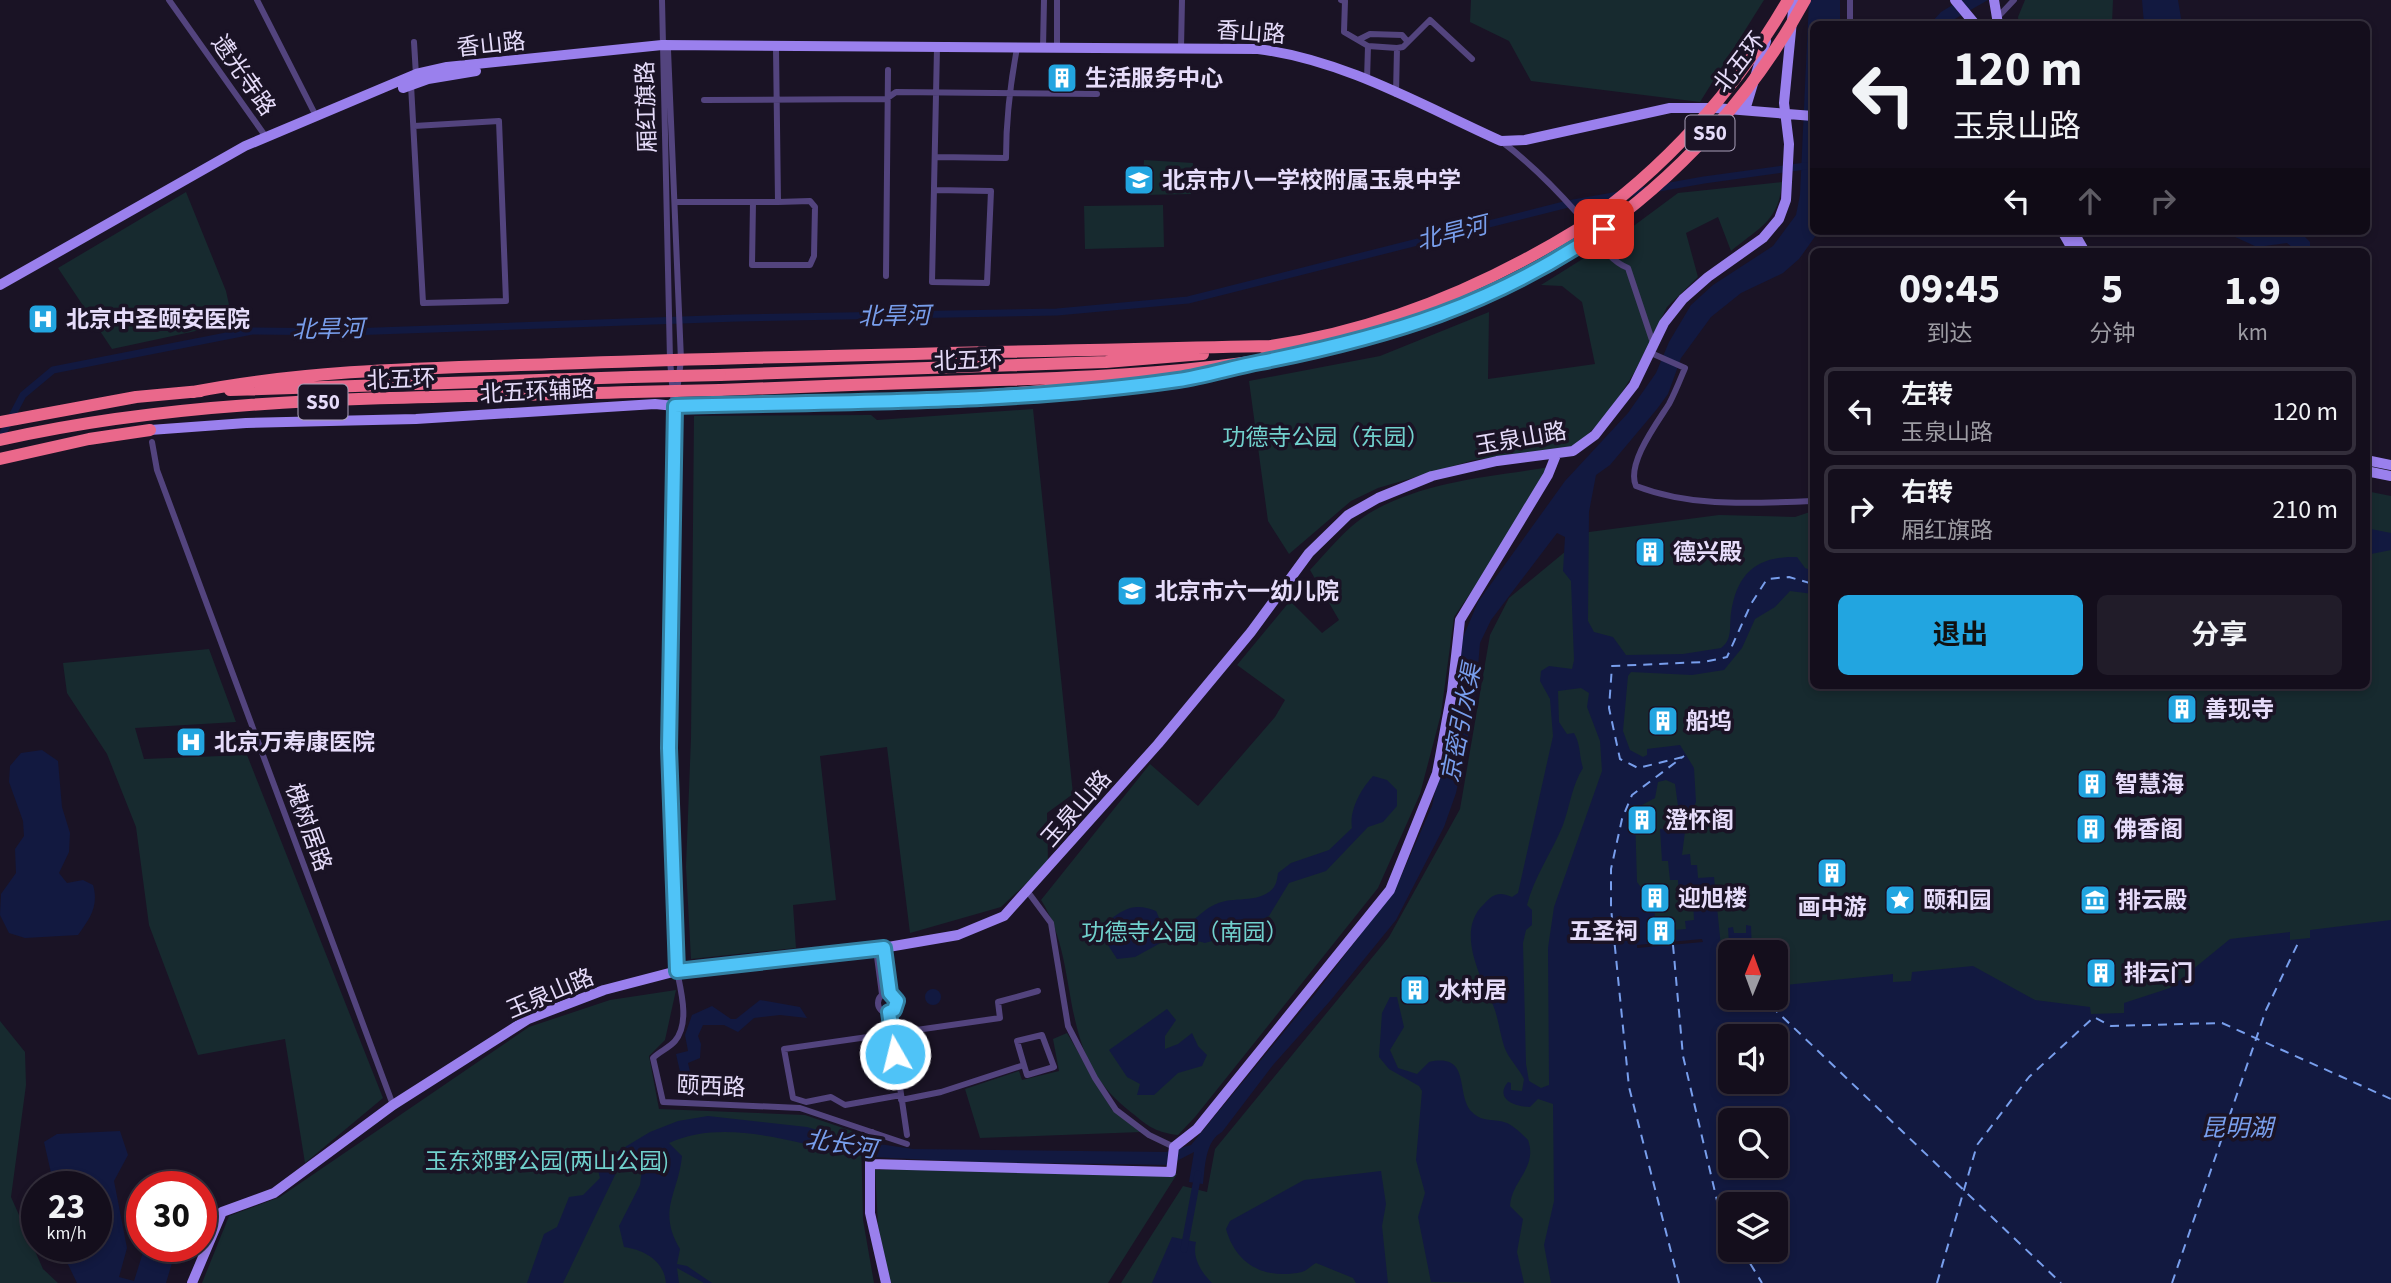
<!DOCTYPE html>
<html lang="zh">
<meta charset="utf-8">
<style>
:root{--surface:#140e1c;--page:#211c29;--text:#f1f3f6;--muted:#9d9ca3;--line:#332e3b;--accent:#22a5e0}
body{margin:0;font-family:"Source Sans 3","Noto Sans SC",sans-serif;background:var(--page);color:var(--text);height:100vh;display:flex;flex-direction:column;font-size:26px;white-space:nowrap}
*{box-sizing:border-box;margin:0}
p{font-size:23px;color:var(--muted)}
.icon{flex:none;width:38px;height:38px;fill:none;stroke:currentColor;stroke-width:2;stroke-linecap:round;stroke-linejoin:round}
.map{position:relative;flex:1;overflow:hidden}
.panel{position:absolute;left:1810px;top:248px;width:560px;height:441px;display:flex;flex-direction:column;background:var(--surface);border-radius:10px;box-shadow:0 4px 10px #0003,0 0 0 2px var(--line)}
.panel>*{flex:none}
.guide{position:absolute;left:1810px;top:21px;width:560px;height:214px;border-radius:10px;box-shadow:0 4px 10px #0003,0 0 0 2px var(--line);background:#140e1c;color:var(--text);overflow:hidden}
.needle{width:46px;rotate:1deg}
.tools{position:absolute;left:1718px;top:940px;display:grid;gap:14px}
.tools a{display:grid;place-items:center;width:70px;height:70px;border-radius:10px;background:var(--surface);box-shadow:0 4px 10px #0003,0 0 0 2px var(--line);font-size:35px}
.speed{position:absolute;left:21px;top:1171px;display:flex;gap:14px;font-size:35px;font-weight:700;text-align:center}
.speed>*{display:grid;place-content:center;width:91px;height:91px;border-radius:50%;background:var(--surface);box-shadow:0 4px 10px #0003,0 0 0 2px var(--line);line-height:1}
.speed small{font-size:18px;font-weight:400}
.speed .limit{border:10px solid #d22;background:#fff;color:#111}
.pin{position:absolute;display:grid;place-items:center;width:60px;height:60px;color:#fff;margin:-30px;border-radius:14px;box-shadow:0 4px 10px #0006}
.me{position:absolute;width:77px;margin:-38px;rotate:352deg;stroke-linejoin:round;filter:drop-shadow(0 0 5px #0008)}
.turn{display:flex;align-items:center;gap:24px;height:147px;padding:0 28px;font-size:32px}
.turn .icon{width:91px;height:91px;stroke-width:2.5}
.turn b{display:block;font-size:49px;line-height:60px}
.lanes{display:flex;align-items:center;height:66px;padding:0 28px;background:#0003;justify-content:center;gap:35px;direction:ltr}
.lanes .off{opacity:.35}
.eta{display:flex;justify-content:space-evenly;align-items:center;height:119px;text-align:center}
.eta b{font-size:42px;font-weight:700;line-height:49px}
.button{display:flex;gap:14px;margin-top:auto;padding:14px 28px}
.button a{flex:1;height:80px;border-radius:10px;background:var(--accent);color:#111;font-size:28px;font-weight:700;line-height:80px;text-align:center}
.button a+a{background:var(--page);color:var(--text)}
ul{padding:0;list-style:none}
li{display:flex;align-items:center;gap:21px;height:88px;margin:0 14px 10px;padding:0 14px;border:4px solid var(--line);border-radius:10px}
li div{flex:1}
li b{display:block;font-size:26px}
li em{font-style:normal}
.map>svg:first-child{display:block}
</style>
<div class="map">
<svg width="2391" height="1283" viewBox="0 0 2391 1283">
<rect width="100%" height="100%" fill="#1a1325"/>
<path fill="#172a2f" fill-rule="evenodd" d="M1471 0H1764L1700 102 1531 81 1509 41 1470 22Z
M2025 0H2113L2112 24H2019L2018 17Z
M1144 160 1193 163 1191 194 1142 195Z
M1782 182C1779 222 1759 227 1731 251L1718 217 1686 233 1698 277 1667 307 1634 373 1609 413 1577 445 1534 455 1525 453 1474 460 1378 488 1351 501 1289 554 1268 521 1249 381 1380 356 1489 312 1488 379 1595 364 1582 302 1562 286 1541 285 1624 233 1678 193Z
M186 192 226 291 233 323 112 349 58 268Z
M1163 205 1164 247 1085 249 1084 206Z
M1033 409 1073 794 1047 813 1048 863 1001 907 910 933 887 747 820 756 836 900 793 905 796 948 691 959 686 867 691 738 694 416 871 415 877 420Z
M1557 466 1454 617 1441 714 1420 794 1378 888 1195 1117 1178 1135C1153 1132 1147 1125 1127 1109 1054 1050 1083 966 1041 900L1150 764 1198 806 1275 717 1285 700 1237 665 1290 601 1322 633 1339 620 1310 570C1329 550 1348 525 1373 511 1428 480 1496 476 1557 466Z
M2366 491 2391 496V1283H1121L1183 1186 1207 1192 1215 1149 1389 937 1460 809 1490 635 1509 598 1589 532 1719 515 1795 517 1813 511V686H2366ZM1731 952H1776V998H1731ZM1731 1036H1776V1082H1731ZM1731 1120H1776V1166H1731ZM1731 1204H1776V1250H1731Z
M209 649 236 722 135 728 144 759 247 755 383 1098 305 1163 285 1039 198 1055 149 925 136 827 107 754 67 693 63 663Z
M676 990 665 1040 649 1056 659 1109 805 1115 861 1134 863 1220 874 1283H202L229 1216 280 1197 529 1027 610 1000Z
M0 1021 25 1052 26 1085 11 1197 43 1269 58 1283H0Z
M1067 1033 1112 1110 1141 1132 980 1138 965 1089 1019 1071 1022 1080 1059 1071 1053 1039Z
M949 1169 1177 1174 1108 1283H890L878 1225 875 1170Z"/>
<path fill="#121940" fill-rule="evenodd" d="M1809 0H1840V24H1813V231H1819L1799 259 1783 273 1741 293 1711 317 1681 358 1668 394 1657 409 1610 465 1596 475 1589 512 1588 621 1594 632 1613 637 1626 655 1683 654 1721 648C1733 639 1729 627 1731 613 1737 573 1757 556 1797 557L1805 568 1813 571V594L1790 591 1775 607 1755 619 1742 648 1724 670 1692 675 1631 672 1628 676 1623 731 1630 750 1643 757 1647 755V749L1680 745 1694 768 1696 802 1686 824 1682 855 1690 854 1691 865H1697L1698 878 1714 877 1722 957H1730L1728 928 1733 927 1734 933H1746V925L1751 926 1752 952H1731V998H1776V986L1893 974V982L1911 981 1912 972 1973 966 2035 1000 2090 1007 2091 1014 2124 1013V1003L2170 988 2230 939 2290 932V940L2310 938V930L2391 920V1283H1551L1544 1245 1554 1201 1553 1104 1538 1099 1530 1107C1515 1107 1494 1099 1508 1082L1511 1083V1090L1522 1091 1524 1079C1519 1069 1511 1061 1506 1051 1500 1037 1499 1019 1493 1005 1481 977 1455 931 1484 904 1493 894 1499 891 1512 897L1518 893 1553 736 1550 699 1540 681 1541 671 1549 666 1572 669 1574 660 1571 581 1563 571 1565 537 1557 533 1491 620 1480 643 1475 703 1456 793 1444 827 1396 920 1330 1001 1273 1065 1222 1132C1205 1141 1205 1167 1203 1184L1189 1182 1194 1152 1169 1165C1083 1163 997 1164 911 1159 890 1158 868 1157 847 1153 791 1142 724 1118 669 1143L682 1156C678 1195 657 1210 680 1249L677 1264 687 1266 712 1283H704L677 1268 679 1283H666C664 1261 645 1250 624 1247L619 1226 640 1185 644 1154 616 1173 563 1283H527L544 1234 557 1227 569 1197 583 1195 600 1178 598 1170 610 1156 650 1132 678 1121 708 1116 807 1127 852 1140 913 1149 1166 1152 1191 1145 1316 993 1396 888 1432 806 1455 704 1461 642 1478 602 1565 481 1628 413 1656 373 1669 342 1691 305 1713 285 1773 246 1796 215 1800 195ZM1581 688 1589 693 1587 707 1600 741 1602 771 1554 907 1548 948 1549 1081V1085L1541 1088 1529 1081 1526 1064 1523 943 1526 930 1532 925V910L1527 905C1534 877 1552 852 1563 825 1570 806 1572 785 1583 768 1579 756 1581 745 1574 733L1567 734 1559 722 1558 691ZM1666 780 1675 784 1679 813 1671 814 1672 828 1660 829 1662 861H1668L1670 880H1678L1679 898 1693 900 1694 920 1685 921 1686 929 1675 930 1676 941 1650 944 1648 920 1655 919 1654 905 1637 882 1635 815 1639 814 1640 806 1655 798 1658 782ZM1731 1036H1776V1082H1731ZM1731 1120H1776V1166H1731ZM1731 1204H1776V1250H1731Z
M1961 0H1988L1946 24H1930L1941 12Z
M2142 0H2178L2182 24H2144Z
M2222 231H2299L2310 242V252H2298L2287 243 2257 247Z
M2366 528 2391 533V550L2366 555Z
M42 750 58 761 62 807 70 833 69 852 59 873 67 883 83 880 93 885C99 906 90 918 78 935L25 938 9 933 0 915 1 894 16 873 15 849 24 836 23 821 9 782 10 766 21 753Z
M1373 776 1387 780 1397 790V806L1383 822 1368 827 1326 871 1289 883 1269 916 1253 923 1245 931 1205 943 1175 935 1135 957 1117 959 1106 942 1110 920C1125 907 1137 903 1156 911 1159 917 1161 926 1169 928 1188 931 1198 913 1212 906 1231 895 1252 904 1269 892 1276 887 1277 881 1278 873L1291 863 1329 850 1352 828C1349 810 1361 789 1373 776Z
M925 997a8 8 0 1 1 16 0a8 8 0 1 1-16 0Z
M1390 997H1397L1404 1027 1390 1050 1398 1068 1417 1074 1429 1062C1472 1052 1455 1095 1472 1112 1483 1123 1494 1118 1507 1123 1515 1127 1522 1134 1528 1140 1538 1168 1511 1181 1510 1206L1523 1219 1517 1252 1524 1283 1431 1282 1418 1217 1425 1193 1416 1160 1422 1091 1419 1086 1389 1069 1379 1057 1382 1013Z
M760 1000 800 1007 807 1018 780 1015 754 1018 738 1032 724 1025H703L698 1036 701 1044 700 1058 688 1063 691 1076H681L676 1054 688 1051 685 1035 692 1015 712 1006 731 1019H736Z
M1167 1009 1176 1020 1165 1036V1049L1178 1044 1192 1033 1198 1046 1207 1055 1202 1066 1178 1073 1154 1095H1137L1140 1084 1127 1077 1109 1050Z
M120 1131 128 1155 114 1181 127 1248 119 1277 134 1281 145 1246H177L166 1283H77L59 1246H96V1186H54L44 1142 57 1134Z
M1381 1171 1386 1204 1382 1226 1388 1283H1356L1353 1278 1316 1263C1310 1266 1308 1270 1302 1272 1265 1280 1236 1265 1226 1229L1230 1221 1304 1180Z
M1172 1237 1196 1242C1192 1258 1201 1272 1212 1283H1152Z"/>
<path fill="#1a1325" d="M1702 939 1703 942 1637 948V945Z"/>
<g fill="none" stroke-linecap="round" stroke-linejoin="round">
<path stroke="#121940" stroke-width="7" d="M0 439 23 395 53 370 252 331 349 332 737 318 1057 312 1188 300 1568 204 1704 180 1813 165
M1184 1249 1198 1174"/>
<path stroke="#789eec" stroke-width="2" stroke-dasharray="9 7" stroke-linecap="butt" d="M1683 757 1638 768 1620 759 1609 708 1612 666 1704 662 1727 657 1751 604 1767 579 1789 577 1813 584
M1673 945 1683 1056 1719 1209 1731 1230
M1771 1006 2061 1283
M1742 1250 1762 1283
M1679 1283 1629 1087 1611 908V869L1622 819 1632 795 1684 756
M1937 1283 1977 1145 2029 1077 2094 1017 2111 1026 2222 1023 2391 1099
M2172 1283 2266 1010 2300 939"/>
<path stroke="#53447e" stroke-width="6" d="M169 0 266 137
M257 0 316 116
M662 0 670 360 675 418 669 748 677 971C681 991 690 1023 675 1041 669 1048 660 1051 653 1058L663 1102 800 1108 907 1144
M1057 0V48
M1341 0 1345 1 1344 32 1368 46
M1997 18 2014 0
M1850 24V0
M1358 40 1370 34 1402 35 1408 42
M414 42 416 75
M662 45 668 50 681 360 677 391
M1043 48 1044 0
M1181 48 1182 0
M1397 48 1403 47 1430 20 1472 59
M1367 80 1368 46 1397 48 1396 94
M411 85 423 303 506 301 499 121 414 126
M704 100 886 99 896 92 1097 94
M1501 141C1529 162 1555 188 1577 213 1594 232 1605 259 1628 268L1653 343
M936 157 1006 158C1006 120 1010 85 1017 48
M935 190 991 191 987 283 932 282 937 48
M676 202H778
M753 202 752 265H810L814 256 815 207 810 201 778 202 776 48
M886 276 888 70
M1651 353 1685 368C1680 380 1675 393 1669 404 1657 423 1626 464 1636 486 1693 508 1754 503 1813 501
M152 442 157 470 393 1105
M1028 892 1051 923 1068 1026 1095 1078 1116 1110 1149 1135 1174 1147
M884 948 890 993
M876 949 882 994
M878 1003a10 10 0 1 1 20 0a10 10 0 1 1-20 0Z
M889 1012 907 1135
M901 1095 845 1105 831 1097 806 1102 793 1098 784 1049 1000 1018 998 1002 1038 991
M901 1100 941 1092 1024 1065 1017 1041 1042 1035 1054 1067 1027 1075 1024 1065
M870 1160 872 1132"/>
<path stroke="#9a80ed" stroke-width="10" d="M1955 0 1975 24
M1994 0 1998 24
M403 88 428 79 476 71
M1745 110 1766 41
M2062 231 2074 252
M2073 231 2085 252
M0 285 245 146 416 74 447 67 662 45 1258 49C1345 60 1423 106 1501 141L1525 140 1670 108H1715L1813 116
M150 430 246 423 416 419 655 404 675 406
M2366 460 2391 465
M2366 471 2391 476
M870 1161V1213L886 1283
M870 1164 1171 1172 1174 1147 1197 1129 1390 890 1437 773 1452 692 1460 620 1548 475 1556 455
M192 1283 222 1212 274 1193 393 1105 528 1019 604 990 677 971 865 951 958 935 1004 916 1158 744 1251 632 1309 553 1348 515 1378 498 1432 476 1497 461 1573 451 1595 435 1634 385 1664 323 1683 299 1708 277 1763 238 1779 219 1786 200 1787 182 1789 144 1784 103 1794 0"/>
<path stroke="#ea688b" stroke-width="12" d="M1263 347C1375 332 1482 288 1578 229
M720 375 1106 362 1203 354
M230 390 632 377
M720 390C813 386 907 383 1000 380 1211 373 1405 361 1587 240
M193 392C321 367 453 368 582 363 812 355 1041 351 1271 346
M675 406 969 397 1171 380
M0 422 136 397 201 391
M0 440C207 393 422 399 632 392
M0 459 89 439 150 430"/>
<path stroke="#ea688b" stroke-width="12" d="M1578 229C1664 170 1736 90 1788 0
M1587 240C1677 178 1753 96 1805 0
M632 377 720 375
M632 392 720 390"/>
</g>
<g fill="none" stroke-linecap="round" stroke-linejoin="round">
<g stroke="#337fa1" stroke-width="18">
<path id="route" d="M895 1054 889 1012 894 1010 897 1001 890 993 884 948 677 971 669 748 675 406C842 401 1012 404 1178 380 1206 376 1233 367 1261 362 1391 336 1493 305 1604 229"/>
</g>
<use href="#route" stroke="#4fc3f7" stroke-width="12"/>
</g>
<defs>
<g id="building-square" transform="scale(1.575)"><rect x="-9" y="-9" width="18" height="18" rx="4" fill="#22a5e0" stroke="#1a1325"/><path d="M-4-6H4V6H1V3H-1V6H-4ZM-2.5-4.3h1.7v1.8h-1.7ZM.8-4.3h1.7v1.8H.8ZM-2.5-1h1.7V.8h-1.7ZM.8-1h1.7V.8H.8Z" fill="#fff"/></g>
<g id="school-square" transform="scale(1.575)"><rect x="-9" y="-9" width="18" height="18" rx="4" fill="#22a5e0" stroke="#1a1325"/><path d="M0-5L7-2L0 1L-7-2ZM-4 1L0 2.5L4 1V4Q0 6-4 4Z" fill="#fff"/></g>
<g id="hospital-square" transform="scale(1.575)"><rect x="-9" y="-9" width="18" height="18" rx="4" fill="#22a5e0" stroke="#1a1325"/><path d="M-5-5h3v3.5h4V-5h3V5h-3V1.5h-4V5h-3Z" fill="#fff"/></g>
<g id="sight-square" transform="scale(1.575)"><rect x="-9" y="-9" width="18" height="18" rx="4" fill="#22a5e0" stroke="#1a1325"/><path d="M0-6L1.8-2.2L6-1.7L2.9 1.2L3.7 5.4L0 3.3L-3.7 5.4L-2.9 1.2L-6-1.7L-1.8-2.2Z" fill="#fff"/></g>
<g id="museum-square" transform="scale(1.575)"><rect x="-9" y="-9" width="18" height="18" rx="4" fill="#22a5e0" stroke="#1a1325"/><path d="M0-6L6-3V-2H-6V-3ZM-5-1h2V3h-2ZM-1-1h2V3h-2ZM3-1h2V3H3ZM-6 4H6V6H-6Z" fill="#fff"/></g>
</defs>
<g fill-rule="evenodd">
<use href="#building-square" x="1062" y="78"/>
<use href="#school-square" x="1139" y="180"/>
<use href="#hospital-square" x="43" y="319"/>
<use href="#building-square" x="1650" y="552"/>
<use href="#school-square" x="1132" y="591"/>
<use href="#building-square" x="2182" y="709"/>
<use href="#building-square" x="1663" y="721"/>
<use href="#hospital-square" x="191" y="742"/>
<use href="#building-square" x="2092" y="784"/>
<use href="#building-square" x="1642" y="820"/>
<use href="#building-square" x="2091" y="829"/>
<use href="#building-square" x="1832" y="873"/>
<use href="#building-square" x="1655" y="898"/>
<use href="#sight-square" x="1900" y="900"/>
<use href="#museum-square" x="2095" y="900"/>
<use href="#building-square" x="1661" y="931"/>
<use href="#building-square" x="2101" y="973"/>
<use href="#building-square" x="1415" y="990"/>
</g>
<g text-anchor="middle" stroke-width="7" stroke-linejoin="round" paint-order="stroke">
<g fill="#1a1325" stroke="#a9a0ba" stroke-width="2">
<rect x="1685.5" y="115.5" width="49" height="35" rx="5"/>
<rect x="298.5" y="384.5" width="49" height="35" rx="5"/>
</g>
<g font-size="21" font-weight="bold" fill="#e6dcfa">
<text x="1710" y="140">S50</text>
<text x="323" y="409">S50</text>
</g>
<g font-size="23" fill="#e6dcfa" stroke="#1a1325">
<text transform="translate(1251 32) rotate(4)" y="8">香山路</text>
<text transform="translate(491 44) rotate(-6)" y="8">香山路</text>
<text transform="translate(1739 62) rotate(-53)" y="8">北五环</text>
<text transform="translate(244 75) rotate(55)" y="8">遗光寺路</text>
<text transform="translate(646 107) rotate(-92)" y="8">厢红旗路</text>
<text transform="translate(968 360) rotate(-2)" y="8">北五环</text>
<text transform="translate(401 379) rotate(-2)" y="8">北五环</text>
<text transform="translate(537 391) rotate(-3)" y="8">北五环辅路</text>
<text transform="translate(1521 438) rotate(-10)" y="8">玉泉山路</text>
<text transform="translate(1076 808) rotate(-49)" y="8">玉泉山路</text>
<text transform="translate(309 827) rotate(70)" y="8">槐树居路</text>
<text transform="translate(550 993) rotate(-23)" y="8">玉泉山路</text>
<text transform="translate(711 1086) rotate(2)" y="8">颐西路</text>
</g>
<g font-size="23" font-weight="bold" fill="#e6dcfa" stroke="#1a1325" text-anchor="start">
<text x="1085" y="86">生活服务中心</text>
<text x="1162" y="188">北京市八一学校附属玉泉中学</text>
<text x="66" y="327">北京中圣颐安医院</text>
<text x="1673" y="560">德兴殿</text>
<text x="1155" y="599">北京市六一幼儿院</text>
<text x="2205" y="717">善现寺</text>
<text x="1686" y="729">船坞</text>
<text x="214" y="750">北京万寿康医院</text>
<text x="2115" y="792">智慧海</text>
<text x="1665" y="828">澄怀阁</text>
<text x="2114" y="837">佛香阁</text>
<text x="1678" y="906">迎旭楼</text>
<text x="1923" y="908">颐和园</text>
<text x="2118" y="908">排云殿</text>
<text x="1832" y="915" text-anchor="middle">画中游</text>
<text x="1638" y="939" text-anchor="end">五圣祠</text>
<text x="2124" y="981">排云门</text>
<text x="1438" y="998">水村居</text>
</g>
<g font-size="23" fill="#71d1cd" stroke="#1a1325">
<text x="1326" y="445">功德寺公园（东园）</text>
<text x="1185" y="940">功德寺公园（南园）</text>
<text x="547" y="1169">玉东郊野公园(两山公园)</text>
</g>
<g font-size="24" font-style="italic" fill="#789eec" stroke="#1a1325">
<text transform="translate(1452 233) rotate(-14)" y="8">北旱河</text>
<text transform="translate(894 316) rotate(-1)" y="8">北旱河</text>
<text transform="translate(328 329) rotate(-1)" y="8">北旱河</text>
<text transform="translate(1461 723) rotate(-79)" y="8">京密引水渠</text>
<text x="2237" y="1136">昆明湖</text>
<text transform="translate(841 1144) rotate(9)" y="8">北长河</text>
</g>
</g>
</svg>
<div class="tools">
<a><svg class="needle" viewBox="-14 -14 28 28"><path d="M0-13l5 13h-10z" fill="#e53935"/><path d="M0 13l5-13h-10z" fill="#9d9ca3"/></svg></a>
<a><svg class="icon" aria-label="sound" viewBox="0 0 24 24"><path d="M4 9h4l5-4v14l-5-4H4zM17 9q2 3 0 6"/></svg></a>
<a><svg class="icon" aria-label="search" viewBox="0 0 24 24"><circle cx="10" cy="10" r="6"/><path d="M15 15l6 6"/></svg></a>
<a><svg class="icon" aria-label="layers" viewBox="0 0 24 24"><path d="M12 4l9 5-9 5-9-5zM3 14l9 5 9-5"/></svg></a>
</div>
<div class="speed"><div>23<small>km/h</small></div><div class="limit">30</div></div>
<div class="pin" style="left:1604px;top:229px;background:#d93025"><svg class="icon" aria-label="arrive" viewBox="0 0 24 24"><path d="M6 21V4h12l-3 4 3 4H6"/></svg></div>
<svg class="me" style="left:895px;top:1054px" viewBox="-20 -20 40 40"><circle r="17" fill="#4fc3f7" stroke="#fff" stroke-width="3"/><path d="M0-11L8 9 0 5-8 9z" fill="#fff"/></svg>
<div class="guide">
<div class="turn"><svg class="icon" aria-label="left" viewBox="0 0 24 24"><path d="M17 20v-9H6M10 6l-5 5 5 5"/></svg><div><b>120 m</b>玉泉山路</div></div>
<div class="lanes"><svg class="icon" aria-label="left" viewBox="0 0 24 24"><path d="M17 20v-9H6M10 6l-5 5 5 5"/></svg><svg class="icon off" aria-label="ahead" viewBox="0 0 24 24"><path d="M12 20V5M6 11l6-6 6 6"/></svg><svg class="icon off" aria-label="right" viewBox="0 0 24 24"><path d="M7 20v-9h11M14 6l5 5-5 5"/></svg></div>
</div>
<section class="panel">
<div class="eta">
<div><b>09:45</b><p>到达</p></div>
<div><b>5</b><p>分钟</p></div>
<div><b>1.9</b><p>km</p></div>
</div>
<ul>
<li><svg class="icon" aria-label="left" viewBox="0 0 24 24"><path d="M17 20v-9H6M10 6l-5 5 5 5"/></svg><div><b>左转</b><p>玉泉山路</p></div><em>120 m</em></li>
<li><svg class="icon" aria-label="right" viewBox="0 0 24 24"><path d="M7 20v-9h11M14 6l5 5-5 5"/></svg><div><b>右转</b><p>厢红旗路</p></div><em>210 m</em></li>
</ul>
<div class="button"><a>退出</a><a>分享</a></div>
</section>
</div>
